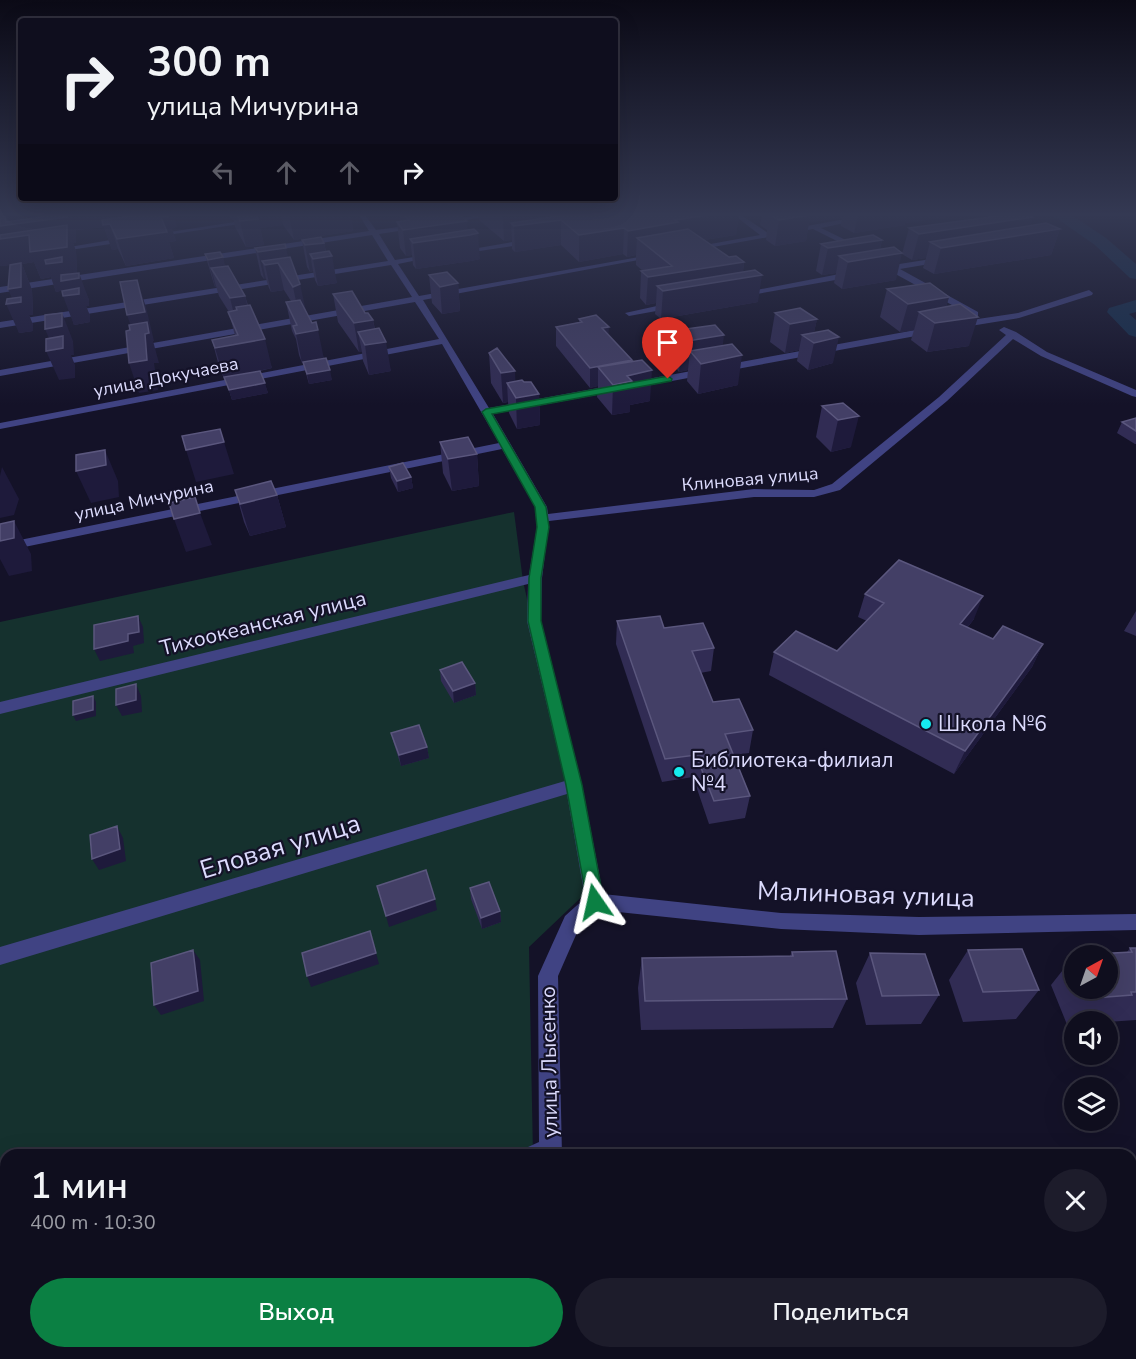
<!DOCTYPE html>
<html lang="ru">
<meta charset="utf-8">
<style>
:root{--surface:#0f0e1e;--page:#1d1c2b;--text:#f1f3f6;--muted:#9b9ca4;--line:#2f2e3c;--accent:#0b8043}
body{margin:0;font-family:"Nunito Sans",sans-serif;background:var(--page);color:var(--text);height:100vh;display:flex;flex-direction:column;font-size:22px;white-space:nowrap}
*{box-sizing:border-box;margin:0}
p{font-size:20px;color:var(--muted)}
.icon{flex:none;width:33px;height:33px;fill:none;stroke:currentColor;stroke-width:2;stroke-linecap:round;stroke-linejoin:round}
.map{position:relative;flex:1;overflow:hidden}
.sheet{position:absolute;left:0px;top:1149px;width:1137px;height:210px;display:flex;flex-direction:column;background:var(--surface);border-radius:18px 18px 0 0;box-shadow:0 6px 24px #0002,0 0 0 2px var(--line)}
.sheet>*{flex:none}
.guide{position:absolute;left:18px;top:18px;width:600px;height:183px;border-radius:6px;box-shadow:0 6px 24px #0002,0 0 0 2px var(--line);background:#0f0e1e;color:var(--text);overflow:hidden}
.needle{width:39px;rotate:40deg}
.buttons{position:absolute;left:1064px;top:945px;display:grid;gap:12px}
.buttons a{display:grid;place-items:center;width:54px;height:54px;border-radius:50%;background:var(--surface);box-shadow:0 6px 24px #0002,0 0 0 2px var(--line);font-size:30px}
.pin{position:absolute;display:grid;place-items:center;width:51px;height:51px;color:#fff;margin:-62px -26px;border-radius:50% 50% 50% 0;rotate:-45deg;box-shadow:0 0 6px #0007}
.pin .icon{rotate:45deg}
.me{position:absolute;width:66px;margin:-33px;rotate:349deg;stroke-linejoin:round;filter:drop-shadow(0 0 4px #0008)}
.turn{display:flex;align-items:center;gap:21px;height:126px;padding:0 30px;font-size:27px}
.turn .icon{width:78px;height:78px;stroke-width:2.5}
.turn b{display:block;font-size:42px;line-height:51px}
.lanes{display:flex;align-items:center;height:57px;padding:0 30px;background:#0003;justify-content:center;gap:30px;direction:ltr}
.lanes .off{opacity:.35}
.round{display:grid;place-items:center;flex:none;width:63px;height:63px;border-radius:32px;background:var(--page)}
.overview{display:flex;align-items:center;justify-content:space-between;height:102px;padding:0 30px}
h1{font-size:36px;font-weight:600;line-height:45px}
.cta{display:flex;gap:12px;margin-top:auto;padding:12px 30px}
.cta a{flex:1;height:69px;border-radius:36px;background:var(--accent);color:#fff;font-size:24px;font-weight:600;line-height:69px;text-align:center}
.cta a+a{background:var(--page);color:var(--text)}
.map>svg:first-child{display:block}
</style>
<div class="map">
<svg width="1136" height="1359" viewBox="0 0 1136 1359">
<rect width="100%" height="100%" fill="#141228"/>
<path fill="#15312e" d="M514 512 523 581 592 887 529 947 533 1155H6V1353H538V1359H0V622Z"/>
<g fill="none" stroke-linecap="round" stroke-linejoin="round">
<path fill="#132d4b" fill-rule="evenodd" d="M1052 215H1071L1076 218 1106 238 1136 264V279L1130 278 1095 245Z
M1136 300V312L1129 314 1136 320V337L1129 335 1107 312 1109 308Z"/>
<path fill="#404383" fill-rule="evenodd" d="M281 215H299L154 237 150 235Z
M359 215H365L376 230 421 224 422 226 418 228 379 234 395 260 433 254 437 256 398 264 419 296 656 254 660 256 423 300 489 408 932 327 937 330 932 333 493 414 547 507 548 514 754 489 814 490 832 484 939 397 1006 335 999 330 1004 327 1016 332 1047 352 1136 390V397L1132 396 1041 356 1013 339 947 401 840 490 814 497H754L549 521 542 578 541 621 582 785 603 894 781 913 919 917 1136 914V930L919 935 781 929 599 910 579 928 558 976 562 1155H525L528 1147 539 1142 538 976 565 916 585 898 567 794 0 965V947L565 781 527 621 528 584 0 714V702L529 575 537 527 535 507 502 449 0 552V544L499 443 442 344 0 429V423L439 339 415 302 0 376V370L412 297 391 265 0 328V322L388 261 372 235 0 293V287L369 231Z
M478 215H494L445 224 441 222Z
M734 215H741L768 233 867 215H882L821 228 860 247 861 249 857 251 813 229 691 251V247H694L760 235Z
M128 237 132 239 131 241 56 252 52 250Z
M530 239H533V243L459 254 455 252Z
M944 257 948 259 947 261 900 269 978 312V316H972L890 271 879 272 875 270 888 264 893 265Z
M855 271 858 272V276L740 297 736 294Z
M1089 290 1093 293 1092 295 1019 318 958 328 953 325 958 322 1018 313Z
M675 302 678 303V307L629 316 625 313Z
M1136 1284V1310L1131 1311V1285Z
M53 1353H91L89 1359H51Z
M549 1353H575V1359H549Z"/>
</g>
<path fill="#312c54" d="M0 215H13L14 221 42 217 177 226 172 229 176 241 169 242 174 258 126 266 118 249 112 250 104 227 76 230V243H73L76 251 77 273 89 300V306H86L90 316V322L74 325 64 290 56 292 51 277 41 279 34 262 22 264 32 290 33 315H29L33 325V331L19 333 12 298 10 265 0 266Z
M229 215H351L353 231 294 240 283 225 260 228 264 245 246 247 235 227 234 220H232Z
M398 215H461L480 259 471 261 416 269 413 265 412 255 406 256 400 248 397 222H400V216Z
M478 215H739L736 235 704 240 729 257 744 262 743 272 758 302 661 319 655 314 656 303 646 305 640 298 641 271H643L636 265V255L627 257 623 254 579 262 561 245 515 252 512 249V240L504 241 479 220Z
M762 215H961L905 223V225L854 233 841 226 842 218 809 222 806 241 775 246 766 240 767 230 760 225Z
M1030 225 1060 229 1051 255 934 274 923 268 926 258 912 260 902 254 909 228Z
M302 240 324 243 326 251 337 283 318 286 315 280 313 271 310 272 307 267Z
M882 240 880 249 896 280 842 289 834 283 836 273 822 275 816 271 821 244Z
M255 248 288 257 306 311 332 380 309 384 303 363H302L299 355 296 339 292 331 286 302 291 301 284 290 271 292 269 288 266 279H264L261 275Z
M205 254 226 266 245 296 248 305 272 368 260 371 268 393 232 400 225 378H224L220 370 212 340 235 336 229 312 219 296 216 286 215 287 213 281Z
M429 275 458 283 460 311 442 314 432 303Z
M887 289 949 297 946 307 969 346 927 352 911 340 914 330 900 332 880 317Z
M333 294 365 313 373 320 375 329 391 371 369 375 363 361 362 352H359L338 322Z
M775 313 817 319 814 332 833 363 808 370 797 361 799 350 785 353 770 342Z
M579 319 609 336 650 401 630 405V412L612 415 597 397 598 386 590 388 556 346V327L579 322Z
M671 331 723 346 738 385 698 394 687 381 688 370 679 372 669 360Z
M489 353 515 382H524L539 394 540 425 517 429 509 413 508 402 503 403 491 383Z
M843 403 851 447 831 452 816 437 822 406Z
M1136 418V444H1135L1117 433 1122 422Z
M440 442 477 454 479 486 452 491 443 473Z
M389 467 411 477 413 488 398 492 391 478Z
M235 490 277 495 286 527 250 536 244 522Z
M865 594 974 619 967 628 993 639 1043 644 1032 667 954 774 769 675 774 652 837 651 867 621 858 617Z
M1136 611V636L1124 631Z
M617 621 664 628 714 648 711 671 700 673 713 702 753 730 749 753 734 755 750 796 745 818 709 824 693 777 662 782 616 644Z
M440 670 475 683 476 695 454 703 441 681Z
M391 733 427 747 429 758 401 766 394 744Z
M470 888 500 911 501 922 482 929 471 899Z
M1130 948H1136V1020L1107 1022H1074V1026L1068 1027 1051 985 1074 956V988H1107V956H1074L1127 952Z
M968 950 1039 990 1016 1019 963 1022 949 980Z
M792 952 847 999 833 1028 641 1030 638 988 642 958 790 956Z
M870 953 939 995 921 1024 866 1025 856 983Z
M1131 1191 1136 1203V1244L1131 1247Z"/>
<path fill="#1e1a3b" d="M0 215H13L14 224 67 217 44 215H174L177 226 172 229 176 241 169 242 174 258 126 266 117 239 110 224 118 249 112 250 104 227 76 230V243H73L76 251 77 273H79L89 300V306H86L90 316V322L74 325 63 296 64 290 56 292 51 277 41 279 34 262 22 264 32 290 33 315H29L33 325V331L19 333 6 304 14 303 8 289 21 264 0 266Z
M237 215H281L283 225 260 228 264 245 246 247 240 221Z
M289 215H351L353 231 294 240Z
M510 215H686L561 220V245L515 252 514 226 511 223 512 240 504 241 503 216Z
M708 215H739L736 235 685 243 637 238 636 255 627 257 628 231 687 218Z
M803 215H843L842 218 809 222 806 241 775 246 779 220Z
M858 215H961L905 223V225L854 233Z
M1033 217 1027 234 1060 229 1051 255 934 274 941 248 930 242 926 258 912 260 919 234Z
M467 221 468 236 478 233 480 259 471 261 416 269 413 243 410 239 412 255 406 256 403 230Z
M624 228 623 254 579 262V235Z
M882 240 878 257 902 253 896 280 842 289 848 262 839 256 836 273 822 275 828 248Z
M324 243 327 257 332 256 337 283 318 286 313 259 310 254 313 271 310 272 305 245Z
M286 248 292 275 278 263 284 290 271 292 265 265 262 261 266 279H264L258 252Z
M223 257 230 284 211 268 216 286 215 287 208 260Z
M744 262 742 278 762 275 758 302 661 319 663 291 657 286 656 303 646 305 648 277Z
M137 280 146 307 154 341H153L159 363H154L158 390 139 393 129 363 137 344 127 315Z
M458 283 460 311 442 314 440 287Z
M300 284 306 311 299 315 293 287Z
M245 296 252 324 237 310 236 307 240 326H237L230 298Z
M949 297 942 322 978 317 969 346 927 352 935 323 919 312 914 330 900 332 908 304Z
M62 313 73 341 74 355H71L75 365V378L59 380 46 351 54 350 45 329Z
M817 319 812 342 802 335 799 350 785 353 790 324Z
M373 320 377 344 386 342 391 371 369 375 365 345 358 332 362 352H359L354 323Z
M609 327 608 346 602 328Z
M318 330 324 359 302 363 296 334Z
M724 335 721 360 742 355 738 385 698 394 701 364 690 351 688 370 679 372 682 342Z
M839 337 833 363 808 370 814 343Z
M265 339 272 368 224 378 215 348Z
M632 360V375L652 370 650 401 630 405V412L612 415 613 385 598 367V386L590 388V368Z
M330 370 332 380 309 384 307 374Z
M515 371 516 398 539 394 540 425 517 429 516 398 507 383 508 402 503 403 501 373Z
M265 383 268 393 232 400 229 390Z
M859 416 851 447 831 452 838 420Z
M224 442 234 474 196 482 186 450Z
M105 450 118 481 119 497 91 503 76 471Z
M477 454 479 486 452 491 448 459Z
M2 467 19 499 14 515 0 518V476Z
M411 477 413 488 398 492 397 481Z
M277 495 286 527 250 536 240 504Z
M200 513 212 545 186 552 174 519Z
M14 521 31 554 32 571 9 576 0 559V541Z
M983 596 974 619 951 647 960 624Z
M138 616 143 627 144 643 133 646 134 653 100 661 94 649 128 634Z
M1043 644 1032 667 954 774 965 751Z
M475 683 476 695 454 703 453 691Z
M136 684 141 696 142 712 122 716 116 705Z
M93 696 96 702V716L76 721 73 715Z
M427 747 429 758 401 766 399 755Z
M117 826 123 838 126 861 99 870 92 859Z
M435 899 437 910 389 927 386 916Z
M500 911 501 922 482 929 481 918Z
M370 931 379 964 311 987 307 976Z
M193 950 200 960 204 1001 161 1015 154 1005Z
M374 1353 388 1354 377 1359H361Z"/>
<path fill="#433f66" stroke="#5b577e" stroke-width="1.5" d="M0 215H5L6 222 42 217 41 215H67V217L0 226Z
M140 215H168V216L161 217 167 232 117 239 110 224 103 225 102 220Z
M237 215H256L258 219 240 221Z
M404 215H461L467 221 403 230 397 222 409 220Z
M565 215H708L675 220 678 222 628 231 624 228 579 235 561 220 514 226 511 223Z
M770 215H810L779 220Z
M1005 215H1029L1033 217 919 234 909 228Z
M1046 223 1060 229 941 248 930 242Z
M67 225V247L30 252 29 235 0 239V235Z
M474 229 478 233 470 235 413 243 410 239Z
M688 229 729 257 736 256 744 262 648 277 641 271 672 266 637 238Z
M873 235 882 240 828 248 821 244Z
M321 237 324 243 305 245 302 240Z
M285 244 286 248 258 252 255 248Z
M894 247 902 253 848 262 839 256Z
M329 251 332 256 313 259 310 254Z
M220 252 223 257 208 260 205 254Z
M62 257V262L46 264 45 260Z
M290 257 300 284 293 287 278 263 265 265 262 261Z
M21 263V287L8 289 10 265Z
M228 266 245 296 230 298 211 268Z
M755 270 762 275 663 291 657 286Z
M447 272 458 283 440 287 429 275Z
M79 273V278L61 281V275Z
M137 280 145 312 127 315 120 282Z
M930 283 949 297 908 304 887 289Z
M79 288V294L63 296 62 291Z
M352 291 365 313H368L373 320 354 323 333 294Z
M21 297V302L6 304 7 299Z
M300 300 312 323 316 322 318 330 296 334 293 326 297 325 286 302Z
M960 304 978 317 935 323 919 312Z
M250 305 265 339 215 348 212 340 238 335 228 312 237 310 236 307Z
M800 308 817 319 790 324 775 313Z
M62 313V326L45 329V315Z
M596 315 609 327 602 328 632 360 590 368 556 327 582 322 579 319Z
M147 322 149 333 145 334 147 360 129 363 126 331 130 330 129 325Z
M715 325 724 335 682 342 671 331Z
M379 328 386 342 365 345 358 332Z
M828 330 839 337 814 343 802 335Z
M63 336V348L46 351V339Z
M732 344 742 355 701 364 690 351Z
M497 348 515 371 501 373 489 353Z
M326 358 330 370 307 374 303 362Z
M642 360 652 370 627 376 632 381 613 385 598 367Z
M260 371 265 383 229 390 224 377Z
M522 380 524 382H531L539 394 516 398 507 383Z
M843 403 859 416 838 420 822 406Z
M1136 418V431L1122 422Z
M220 429 224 442 186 450 182 436Z
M468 437 477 454 448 459 440 442Z
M105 450 106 465 76 471V455Z
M403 463 411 477 397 481 389 467Z
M271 481 277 495 240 504 235 490Z
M195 497 200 513 174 519 169 503Z
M14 521V538L0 541V524Z
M899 560 983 596 960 624 993 639 1003 626 1043 644 965 751 774 652 796 631 837 651 884 603 865 594Z
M138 616 139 632 128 634V641L94 649V625Z
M660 616 664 628 703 623 714 648 692 651 713 702 739 699 753 730 725 734 750 796 714 801 696 755 665 759 617 621Z
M462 662 475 683 453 691 440 670Z
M136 684V700L116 705V689Z
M93 696V710L73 715V701Z
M419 725 427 747 399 755 391 733Z
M117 826 120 849 92 859 90 835Z
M426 870 435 899 386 916 377 886Z
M489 882 500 911 481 918 470 888Z
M370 931 376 953 307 976 302 953Z
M1130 948H1136V992H1131L1132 995 1094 998 1090 988H1107V956L1075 955 1132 952Z
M1022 949 1039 990 983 992 968 950Z
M193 950 198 991 154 1005 151 963Z
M836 951 847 999 645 1001 642 958 793 956 792 952Z
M870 953 925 954 939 995 882 996Z
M1131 1191 1136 1203V1236L1131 1237Z
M340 1353H374L361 1359H341Z"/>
<linearGradient id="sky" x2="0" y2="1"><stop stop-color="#0b0a16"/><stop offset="0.53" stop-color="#343953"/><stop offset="1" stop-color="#343953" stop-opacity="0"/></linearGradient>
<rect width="1136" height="405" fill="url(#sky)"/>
<path fill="#0b8043" stroke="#07532c" stroke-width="1.5" d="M668 376 672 379 671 381 492 414 546 507 549 527 541 578V621L582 785 604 902 601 907 595 909 589 907 587 902 566 785 528 621 529 578 537 527 535 507 482 412 486 409Z"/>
<g fill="#15ecef" stroke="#141228" stroke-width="2">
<circle cx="926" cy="724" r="6"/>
<circle cx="679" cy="772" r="6"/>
</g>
<g text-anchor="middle" stroke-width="4.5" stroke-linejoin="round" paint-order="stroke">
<g font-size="18" fill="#dcdbfd" stroke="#141228">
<text transform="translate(166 377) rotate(-11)" y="6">улица Докучаева</text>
<text transform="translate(750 479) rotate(-5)" y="6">Клиновая улица</text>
<text transform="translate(144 500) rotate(-12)" y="6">улица Мичурина</text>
</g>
<g font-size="21" fill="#dcdbfd" stroke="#141228">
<text transform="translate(263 623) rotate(-14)" y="7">Тихоокеанская улица</text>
<text transform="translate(549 1062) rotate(-91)" y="7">улица Лысенко</text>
</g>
<g font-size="21" fill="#dcdbfd" stroke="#141228" text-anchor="start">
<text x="938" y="731">Школа №6</text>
<text x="691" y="767">Библиотека-филиал<tspan x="691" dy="24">№4</tspan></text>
</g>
<g font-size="26" fill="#dcdbfd" stroke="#141228">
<text transform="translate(280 846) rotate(-17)" y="9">Еловая улица</text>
<text transform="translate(866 894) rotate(2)" y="9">Малиновая улица</text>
</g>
</g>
</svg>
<div class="buttons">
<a><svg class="needle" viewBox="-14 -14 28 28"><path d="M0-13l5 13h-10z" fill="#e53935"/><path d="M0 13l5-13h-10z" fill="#9b9ca4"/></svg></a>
<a><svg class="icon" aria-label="sound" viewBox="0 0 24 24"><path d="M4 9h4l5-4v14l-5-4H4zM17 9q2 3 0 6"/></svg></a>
<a><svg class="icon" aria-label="layers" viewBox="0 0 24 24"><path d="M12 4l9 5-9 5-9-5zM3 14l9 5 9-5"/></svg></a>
</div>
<div class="pin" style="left:668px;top:379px;background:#d93025"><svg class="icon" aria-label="arrive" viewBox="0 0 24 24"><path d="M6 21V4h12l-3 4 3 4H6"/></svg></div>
<svg class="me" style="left:595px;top:902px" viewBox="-20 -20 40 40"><path d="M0-17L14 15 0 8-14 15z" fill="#0b8043" stroke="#fff" stroke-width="4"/></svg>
<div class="guide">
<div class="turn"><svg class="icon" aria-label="right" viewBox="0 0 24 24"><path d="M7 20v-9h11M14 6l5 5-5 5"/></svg><div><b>300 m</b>улица Мичурина</div></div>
<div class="lanes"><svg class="icon off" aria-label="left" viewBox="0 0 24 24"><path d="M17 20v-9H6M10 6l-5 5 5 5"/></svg><svg class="icon off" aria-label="ahead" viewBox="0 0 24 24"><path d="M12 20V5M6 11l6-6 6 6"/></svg><svg class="icon off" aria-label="ahead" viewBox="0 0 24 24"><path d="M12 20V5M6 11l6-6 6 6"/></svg><svg class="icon" aria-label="right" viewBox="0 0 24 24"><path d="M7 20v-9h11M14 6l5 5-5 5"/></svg></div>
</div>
<section class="sheet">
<div class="overview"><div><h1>1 мин</h1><p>400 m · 10:30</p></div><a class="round"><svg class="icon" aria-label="close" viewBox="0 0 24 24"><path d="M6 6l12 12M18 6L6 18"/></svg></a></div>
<div class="cta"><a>Выход</a><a>Поделиться</a></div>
</section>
</div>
